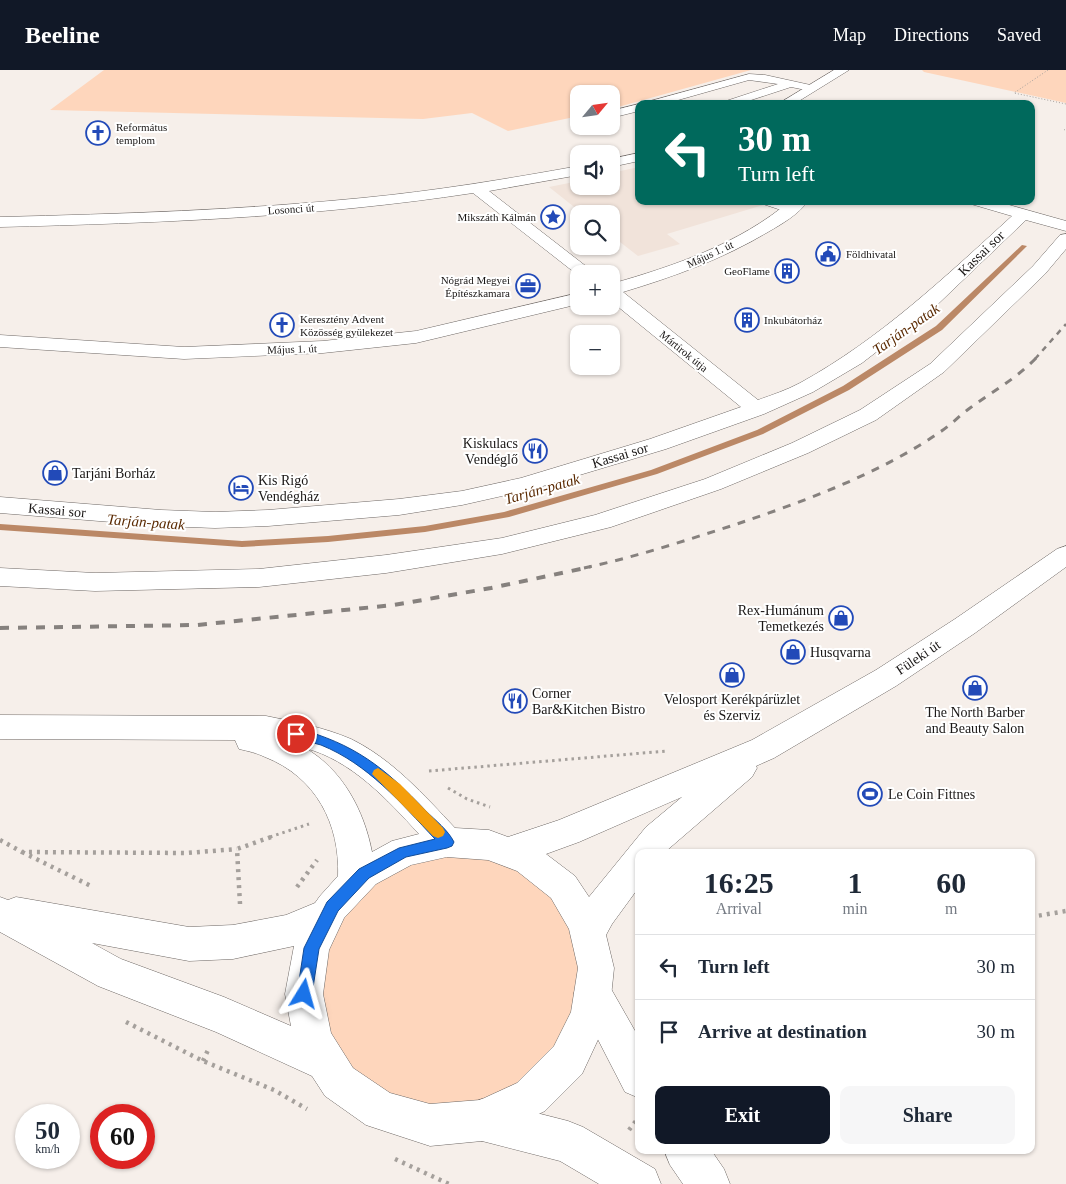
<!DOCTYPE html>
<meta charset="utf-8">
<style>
:root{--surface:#fff;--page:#f6f6f7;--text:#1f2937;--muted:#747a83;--line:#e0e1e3;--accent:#111827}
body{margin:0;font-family:"Times New Roman",serif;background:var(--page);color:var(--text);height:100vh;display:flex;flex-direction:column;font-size:19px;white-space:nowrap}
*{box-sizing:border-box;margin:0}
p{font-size:16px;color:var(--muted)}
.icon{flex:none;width:28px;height:28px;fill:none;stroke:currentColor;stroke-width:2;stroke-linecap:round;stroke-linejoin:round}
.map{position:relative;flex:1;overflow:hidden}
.drawer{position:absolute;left:635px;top:779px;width:400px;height:305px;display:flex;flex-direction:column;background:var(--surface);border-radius:10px;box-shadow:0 1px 4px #0004}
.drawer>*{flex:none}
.hud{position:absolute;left:635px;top:30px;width:400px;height:105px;border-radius:10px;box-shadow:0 1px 4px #0004;background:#00695c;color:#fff;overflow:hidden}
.needle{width:32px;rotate:61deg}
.fabs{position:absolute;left:570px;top:15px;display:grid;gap:10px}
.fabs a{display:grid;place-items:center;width:50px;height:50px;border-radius:10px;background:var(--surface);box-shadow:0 1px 4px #0004;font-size:25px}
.speed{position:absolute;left:15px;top:1034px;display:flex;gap:10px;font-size:25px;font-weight:700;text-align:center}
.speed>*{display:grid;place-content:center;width:65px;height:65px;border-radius:50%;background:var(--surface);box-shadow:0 1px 4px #0004;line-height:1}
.speed small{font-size:12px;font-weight:400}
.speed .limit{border:8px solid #d22;background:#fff;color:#111}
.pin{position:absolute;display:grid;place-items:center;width:42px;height:42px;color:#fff;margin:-21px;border:2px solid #fff;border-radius:50%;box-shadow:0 1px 5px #0007}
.me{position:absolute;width:55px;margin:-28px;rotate:8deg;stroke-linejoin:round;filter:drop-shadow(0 0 4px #0008)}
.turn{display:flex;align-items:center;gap:18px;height:105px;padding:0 20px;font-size:22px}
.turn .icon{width:65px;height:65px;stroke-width:2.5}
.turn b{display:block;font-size:35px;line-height:42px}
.eta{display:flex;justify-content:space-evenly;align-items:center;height:85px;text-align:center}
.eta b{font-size:30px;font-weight:700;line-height:35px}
.cta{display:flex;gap:10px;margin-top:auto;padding:10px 20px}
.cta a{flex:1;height:58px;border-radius:10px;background:var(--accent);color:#fff;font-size:20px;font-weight:700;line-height:58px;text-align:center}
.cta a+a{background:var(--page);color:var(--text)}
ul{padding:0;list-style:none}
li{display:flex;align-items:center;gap:15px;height:65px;padding:0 20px;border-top:1px solid var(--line)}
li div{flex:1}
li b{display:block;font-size:19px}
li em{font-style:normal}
header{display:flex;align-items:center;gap:30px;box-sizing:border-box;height:70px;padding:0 25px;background:var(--accent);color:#fff}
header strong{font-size:24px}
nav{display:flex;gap:28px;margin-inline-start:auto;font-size:18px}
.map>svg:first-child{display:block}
</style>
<header>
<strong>Beeline</strong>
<nav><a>Map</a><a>Directions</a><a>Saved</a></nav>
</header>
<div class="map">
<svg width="1066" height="1114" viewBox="0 0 1066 1114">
<rect width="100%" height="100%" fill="#f6efea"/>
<path fill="#f1e3da" d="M639 97V131H776L667 164 680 174 638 186 611 165V144H583L549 117 579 111V116H611V103Z"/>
<path fill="#fed6bc" d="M104 0H751L611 39V24H579V46L508 61 472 43 423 49 50 40Z
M922 0H1066V33L924 2Z
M447 772 563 817 590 946 482 1050 339 1012 311 878 332 837Z"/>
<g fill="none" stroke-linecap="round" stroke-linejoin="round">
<path fill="#b86" fill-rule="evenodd" d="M1022 175 1027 176 942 260 849 320 763 364 657 404 509 447 425 462 328 472 242 477 0 460V454L242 471 328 466 425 456 504 442 651 400 757 360 843 316 936 256Z"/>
<g stroke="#6e6865" stroke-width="1">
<path id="service" d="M749 4 765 5 815 16 816 18 811 21 791 17 739 34H722L723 32 778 14 749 10 664 34H646L647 32Z
M791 27 807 32 808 34 787 32 785 30Z
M639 34V41L611 48V41Z
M761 131C773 131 789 129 797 139L790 143 763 134Z"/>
</g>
<g stroke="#6e6865" stroke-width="1">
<path id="minor" d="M834 0H849L794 34H778Z
M639 83V91L611 97V89Z
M579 96V105L489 121 596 204H579V206L473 123C316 147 158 153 0 157V147C121 144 242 140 362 128 435 121 507 109 579 96Z
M790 131H808C799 144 782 154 768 162 723 189 673 207 623 222L758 330C772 325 787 320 800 313 880 269 945 207 1012 146L971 134 969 131H995L1066 151V161L1026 150 937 235 862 293 813 322 764 344 666 379 533 419 462 435 399 445 268 456 215 458 161 456 0 443V427L161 440 215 442 268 440 399 429 462 421 521 408 650 369 741 337 611 231V214C674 196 739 174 790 131Z
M579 223V234L416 273 323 283 184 289 0 277V265L184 277 323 271 416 261Z"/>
</g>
<g stroke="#6e6865" stroke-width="1">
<path id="secondary" d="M593 904 606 910 639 968V1028L625 1022 574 923 580 910Z
M482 1029 568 1051 583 1057 655 1099 661 1114H599L560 1091 482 1071 467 1065 461 1050 467 1035Z
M664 1080H711L724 1099 730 1114H683L670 1095Z"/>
</g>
<g stroke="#6e6865" stroke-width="1">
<path id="primary" d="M1066 164V179L1045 204 944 302 876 350 808 383 721 419 611 457 502 484 386 503 259 517 95 521 0 516V498L95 503 259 499 386 485 502 468 595 445 705 409 792 373 860 340 930 294 1033 196 1060 165Z
M1066 476V497L975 563 896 616 774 688 756 696 757 698 752 707 665 782H639V817L612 854 606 865 614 898 609 946 582 1004 545 1041 482 1071 430 1076 366 1055 325 1026 312 1006 216 962 98 916 0 862V827L8 830 16 827 189 857 233 855 286 845 315 833 320 826 338 806C340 754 316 707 265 687 257 683 248 681 239 679L235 670 0 669V645L266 646C295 652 323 657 351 669 392 689 424 725 455 758L489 760 508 767 559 750 752 670 876 600 955 549 1057 479ZM305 678C351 690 387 729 419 764L392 771 372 782C364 740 342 699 305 678ZM682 727 646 757 589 827 575 806 546 784 579 772ZM447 787 488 790 517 801 551 828 569 859 578 898 571 942 554 976 517 1013 480 1030 430 1034 390 1023 353 998 331 963 323 924 329 880 344 848 376 814 411 795ZM92 873 189 891 233 889 294 876 285 924 291 956 224 927 121 889Z"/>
</g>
<path stroke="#a5a09c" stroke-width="1" stroke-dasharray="1 2" stroke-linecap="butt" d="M1048 0 1014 23 1066 34
M1064 60 1066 59"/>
<path stroke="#a5a09c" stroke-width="3" stroke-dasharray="2.5 4" stroke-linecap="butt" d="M738 651 750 644
M429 701 667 681
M448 718 467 729 490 737
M270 767 309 754"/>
<path stroke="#a5a09c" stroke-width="4.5" stroke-dasharray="3 5" stroke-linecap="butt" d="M0 770 22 782 187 783 237 779
M22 782 93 817
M297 817 317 790
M240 834 237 779 274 766
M1031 847 1066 841
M126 952 203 991 274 1020 307 1039
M203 991 208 980
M629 1060 639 1047
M395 1089 449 1114"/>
<use href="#service" fill="#fff" fill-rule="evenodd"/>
<use href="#minor" fill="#fff" fill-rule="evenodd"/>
<use href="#secondary" fill="#fff" fill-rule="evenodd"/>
<use href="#primary" fill="#fff" fill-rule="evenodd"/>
<path stroke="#86817e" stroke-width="2.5" stroke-dasharray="5.5 5.5" stroke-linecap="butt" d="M1035 289 1066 254"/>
<path stroke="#86817e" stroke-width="3" stroke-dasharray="8 8" stroke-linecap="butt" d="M584 498C636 487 687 470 737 454 805 431 881 403 940 362 951 355 960 345 970 338 993 321 1016 309 1036 288"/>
<path stroke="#86817e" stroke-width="4" stroke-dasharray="9 9" stroke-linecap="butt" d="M0 558 197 555 394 535 491 518 590 497"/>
</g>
<path fill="#1a73e8" stroke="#114b97" d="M296 658C355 674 384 697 426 741 435 750 448 760 454 772L452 776 447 778 406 787 369 808 338 841 319 879 312 924 310 929 304 931 299 929 297 924 304 878 327 832 359 799 399 778 435 769C401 733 368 694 321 675 311 672 301 670 291 667L289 664 291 660Z"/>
<path fill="#f59e0b" d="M378 698 400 714 443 758 445 762 443 766 438 768 433 766 372 704 374 700Z"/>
<defs>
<g id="church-ring" transform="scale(1.25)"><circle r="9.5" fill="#fff" stroke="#224ab8" stroke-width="1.5"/><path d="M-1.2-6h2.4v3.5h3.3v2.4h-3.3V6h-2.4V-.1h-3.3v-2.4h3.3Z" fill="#224ab8"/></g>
<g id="sight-ring" transform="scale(1.25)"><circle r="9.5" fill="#fff" stroke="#224ab8" stroke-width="1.5"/><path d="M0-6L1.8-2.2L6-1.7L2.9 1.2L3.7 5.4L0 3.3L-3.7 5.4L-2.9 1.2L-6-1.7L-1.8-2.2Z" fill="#224ab8"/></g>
<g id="civic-ring" transform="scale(1.25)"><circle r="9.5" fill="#fff" stroke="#224ab8" stroke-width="1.5"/><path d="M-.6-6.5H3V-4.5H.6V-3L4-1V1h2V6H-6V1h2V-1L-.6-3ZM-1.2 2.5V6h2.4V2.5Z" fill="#224ab8"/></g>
<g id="building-ring" transform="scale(1.25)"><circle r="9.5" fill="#fff" stroke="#224ab8" stroke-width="1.5"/><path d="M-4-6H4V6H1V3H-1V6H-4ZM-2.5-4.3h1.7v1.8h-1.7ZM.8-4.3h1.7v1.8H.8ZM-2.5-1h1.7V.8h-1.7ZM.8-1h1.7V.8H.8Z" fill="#224ab8"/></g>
<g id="office-ring" transform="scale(1.25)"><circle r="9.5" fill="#fff" stroke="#224ab8" stroke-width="1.5"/><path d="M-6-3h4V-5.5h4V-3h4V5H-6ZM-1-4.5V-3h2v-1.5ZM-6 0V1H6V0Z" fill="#224ab8"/></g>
<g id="restaurant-ring" transform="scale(1.25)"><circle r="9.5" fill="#fff" stroke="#224ab8" stroke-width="1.5"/><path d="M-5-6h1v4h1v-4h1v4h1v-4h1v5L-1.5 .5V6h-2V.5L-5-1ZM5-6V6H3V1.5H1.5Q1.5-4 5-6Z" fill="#224ab8"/></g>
<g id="shop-ring" transform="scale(1.25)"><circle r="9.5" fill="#fff" stroke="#224ab8" stroke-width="1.5"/><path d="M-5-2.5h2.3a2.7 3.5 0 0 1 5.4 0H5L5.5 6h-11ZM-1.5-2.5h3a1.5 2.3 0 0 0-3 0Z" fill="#224ab8"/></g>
<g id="hotel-ring" transform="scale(1.25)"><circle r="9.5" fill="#fff" stroke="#224ab8" stroke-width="1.5"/><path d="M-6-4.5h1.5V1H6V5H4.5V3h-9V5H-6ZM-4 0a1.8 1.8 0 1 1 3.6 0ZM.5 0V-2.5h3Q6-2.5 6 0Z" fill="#224ab8"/></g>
<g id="stadium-ring" transform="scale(1.25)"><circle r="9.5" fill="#fff" stroke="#224ab8" stroke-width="1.5"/><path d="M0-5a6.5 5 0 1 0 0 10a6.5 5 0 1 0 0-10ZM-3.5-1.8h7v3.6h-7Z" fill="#224ab8"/></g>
</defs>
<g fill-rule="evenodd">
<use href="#church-ring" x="98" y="63"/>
<use href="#sight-ring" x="553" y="147"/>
<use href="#civic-ring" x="828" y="184"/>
<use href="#building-ring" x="787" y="201"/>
<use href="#office-ring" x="528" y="216"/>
<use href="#building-ring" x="747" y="250"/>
<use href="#church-ring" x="282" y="255"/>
<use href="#restaurant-ring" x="535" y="381"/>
<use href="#shop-ring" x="55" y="403"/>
<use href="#hotel-ring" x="241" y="418"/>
<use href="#shop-ring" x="841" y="548"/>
<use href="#shop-ring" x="793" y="582"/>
<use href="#shop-ring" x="732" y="605"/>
<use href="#shop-ring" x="975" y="618"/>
<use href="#restaurant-ring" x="515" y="631"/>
<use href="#stadium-ring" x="870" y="724"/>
</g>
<g text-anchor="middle" stroke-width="4" stroke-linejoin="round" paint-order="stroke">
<g font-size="11" fill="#1a1716" stroke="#fff" text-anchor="start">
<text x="116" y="61">Református<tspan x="116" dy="13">templom</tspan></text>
<text x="536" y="151" text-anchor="end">Mikszáth Kálmán</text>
<text x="846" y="188">Földhivatal</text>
<text x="770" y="205" text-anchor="end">GeoFlame</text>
<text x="510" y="214" text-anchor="end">Nógrád Megyei<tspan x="510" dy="13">Építészkamara</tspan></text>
<text x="300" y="253">Keresztény Advent<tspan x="300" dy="13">Közösség gyülekezet</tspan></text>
<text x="764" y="254">Inkubátorház</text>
</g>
<g font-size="11" fill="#1a1716" stroke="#fff">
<text transform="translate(291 139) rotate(-4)" y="4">Losonci út</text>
<text transform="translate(710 184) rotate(-25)" y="4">Május 1. út</text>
<text transform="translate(292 279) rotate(-2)" y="4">Május 1. út</text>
<text transform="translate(684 281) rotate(39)" y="4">Mártírok útja</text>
</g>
<g font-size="14" fill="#1a1716" stroke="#fff">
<text transform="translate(981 183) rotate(-44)" y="5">Kassai sor</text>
<text transform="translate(620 385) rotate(-17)" y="5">Kassai sor</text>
<text transform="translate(57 440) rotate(5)" y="5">Kassai sor</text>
<text transform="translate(918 587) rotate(-34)" y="5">Füleki út</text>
</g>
<g font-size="14" fill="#1a1716" stroke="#fff" text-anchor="start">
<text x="518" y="378" text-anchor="end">Kiskulacs<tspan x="518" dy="16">Vendéglő</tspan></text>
<text x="72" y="408">Tarjáni Borház</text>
<text x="258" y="415">Kis Rigó<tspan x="258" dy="16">Vendégház</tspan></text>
<text x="824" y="545" text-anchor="end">Rex-Humánum<tspan x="824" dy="16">Temetkezés</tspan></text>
<text x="810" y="587">Husqvarna</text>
<text x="532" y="628">Corner<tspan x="532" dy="16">Bar&amp;Kitchen Bistro</tspan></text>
<text x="732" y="634" text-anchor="middle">Velosport Kerékpárüzlet<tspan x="732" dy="16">és Szerviz</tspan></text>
<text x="975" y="647" text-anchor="middle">The North Barber<tspan x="975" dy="16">and Beauty Salon</tspan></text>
<text x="888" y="729">Le Coin Fittnes</text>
</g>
<g font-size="15" font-style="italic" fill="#5a2900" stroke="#fff">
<text transform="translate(906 259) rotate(-35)" y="5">Tarján-patak</text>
<text transform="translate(542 419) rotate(-16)" y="5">Tarján-patak</text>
<text transform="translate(146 452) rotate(4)" y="5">Tarján-patak</text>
</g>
</g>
</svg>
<div class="fabs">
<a><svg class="needle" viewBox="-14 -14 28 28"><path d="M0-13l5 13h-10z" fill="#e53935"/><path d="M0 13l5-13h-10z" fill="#747a83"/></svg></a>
<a><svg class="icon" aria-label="sound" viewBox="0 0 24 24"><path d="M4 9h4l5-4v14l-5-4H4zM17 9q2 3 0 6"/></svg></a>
<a><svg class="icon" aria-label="search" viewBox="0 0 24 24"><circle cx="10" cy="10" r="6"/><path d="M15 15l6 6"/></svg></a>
<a>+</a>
<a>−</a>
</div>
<div class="speed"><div>50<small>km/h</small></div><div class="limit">60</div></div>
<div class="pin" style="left:296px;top:664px;background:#d93025"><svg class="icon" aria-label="arrive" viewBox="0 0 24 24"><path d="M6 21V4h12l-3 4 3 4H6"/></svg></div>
<svg class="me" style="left:304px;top:924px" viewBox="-20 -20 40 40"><path d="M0-17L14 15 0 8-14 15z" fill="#1a73e8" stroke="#fff" stroke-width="4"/></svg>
<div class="hud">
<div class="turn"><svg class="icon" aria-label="left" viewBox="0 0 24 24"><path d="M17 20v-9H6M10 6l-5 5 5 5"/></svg><div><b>30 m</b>Turn left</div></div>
</div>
<section class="drawer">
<div class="eta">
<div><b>16:25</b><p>Arrival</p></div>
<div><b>1</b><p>min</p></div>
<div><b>60</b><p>m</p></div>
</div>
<ul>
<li><svg class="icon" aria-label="left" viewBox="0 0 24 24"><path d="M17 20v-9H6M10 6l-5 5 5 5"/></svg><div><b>Turn left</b></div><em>30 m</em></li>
<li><svg class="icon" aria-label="arrive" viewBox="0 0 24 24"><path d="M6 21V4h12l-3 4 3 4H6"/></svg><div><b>Arrive at destination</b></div><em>30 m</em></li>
</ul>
<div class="cta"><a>Exit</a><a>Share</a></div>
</section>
</div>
